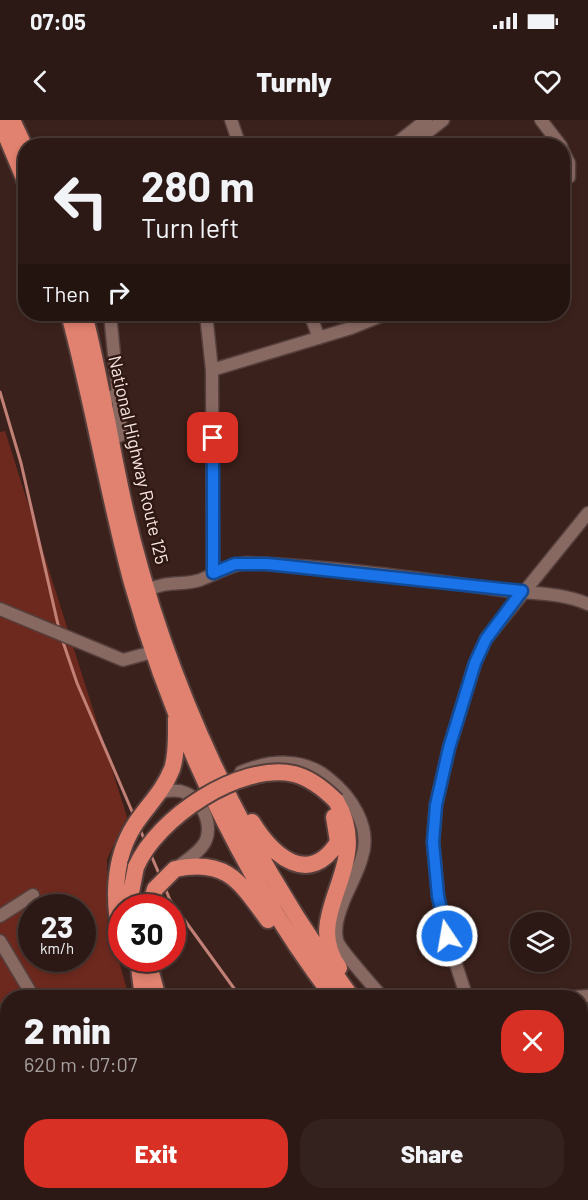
<!DOCTYPE html>
<meta charset="utf-8">
<style>
:root{--surface:#2c1915;--page:#34221e;--text:#f1f3f6;--muted:#a6a0a0;--line:#483834;--accent:#d93025}
body{margin:0;font-family:Barlow,sans-serif;background:var(--page);color:var(--text);height:100vh;display:flex;flex-direction:column;font-size:22px;white-space:nowrap}
*{box-sizing:border-box;margin:0}
p{font-size:20px;color:var(--muted)}
.icon{flex:none;width:33px;height:33px;fill:none;stroke:currentColor;stroke-width:2;stroke-linecap:round;stroke-linejoin:round}
.map{position:relative;flex:1;overflow:hidden}
.side{position:absolute;left:0px;top:870px;width:588px;height:210px;display:flex;flex-direction:column;background:var(--surface);border-radius:24px 24px 0 0;box-shadow:0 3px 9px #0003,0 0 0 2px var(--line)}
.side>*{flex:none}
.hud{position:absolute;left:18px;top:18px;width:552px;height:183px;border-radius:24px;box-shadow:0 3px 9px #0003,0 0 0 2px var(--line);background:#2c1915;color:var(--text);overflow:hidden}
.buttons{position:absolute;left:510px;top:792px;display:grid;gap:12px}
.buttons a{display:grid;place-items:center;width:60px;height:60px;border-radius:50%;background:var(--surface);box-shadow:0 3px 9px #0003,0 0 0 2px var(--line);font-size:30px}
.speed{position:absolute;left:18px;top:774px;display:flex;gap:12px;font-size:30px;font-weight:700;text-align:center}
.speed>*{display:grid;place-content:center;width:78px;height:78px;border-radius:50%;background:var(--surface);box-shadow:0 3px 9px #0003,0 0 0 2px var(--line);line-height:1}
.speed small{font-size:15px;font-weight:400}
.speed .limit{border:9px solid #d22;background:#fff;color:#111}
.pin{position:absolute;display:grid;place-items:center;width:51px;height:51px;color:#fff;margin:-26px;border-radius:12px;box-shadow:0 3px 9px #0006}
.me{position:absolute;width:66px;margin:-33px;rotate:348deg;stroke-linejoin:round;filter:drop-shadow(0 0 4px #0008)}
.turn{display:flex;align-items:center;gap:21px;height:126px;padding:0 24px;font-size:27px}
.turn .icon{width:78px;height:78px;stroke-width:2.5}
.turn b{display:block;font-size:42px;line-height:51px}
.then{display:flex;align-items:center;height:57px;padding:0 24px;background:#0003;gap:12px;font-size:22px}
.round{display:grid;place-items:center;flex:none;width:63px;height:63px;border-radius:24px;background:var(--page)}
.overview{display:flex;align-items:center;justify-content:space-between;height:102px;padding:0 24px}
h1{font-size:36px;font-weight:800;line-height:45px}
.primary-button{display:flex;gap:12px;margin-top:auto;padding:12px 24px}
.primary-button a{flex:1;height:69px;border-radius:24px;background:var(--accent);color:#fff;font-size:24px;font-weight:800;line-height:69px;text-align:center}
.primary-button a+a{background:var(--page);color:var(--text)}
.status{display:flex;justify-content:space-between;align-items:center;height:42px;padding:0 30px;background:var(--surface);direction:ltr}
.status svg{height:16px;fill:currentColor}
header{display:flex;justify-content:space-between;align-items:center;height:78px;padding:0 24px;background:var(--surface);font-size:27px;font-weight:800}
.map>svg:first-child{display:block}
</style>
<div class="status"><b>07:05</b><svg viewBox="0 0 49 12"><path d="M0 12V9h3v3zM5 12V6h3v6zM10 12V3h3v9zM15 12V0h3v12zM26 1h20v11H26zM47 4h2v5h-2z"/></svg></div>
<header><svg class="icon" aria-label="back" viewBox="0 0 24 24"><path d="M15 5l-7 7 7 7"/></svg>Turnly<svg class="icon" aria-label="heart" viewBox="0 0 24 24"><path d="M12 20l-8-8c-3-5 5-10 8-4 3-6 11-1 8 4z"/></svg></header>
<div class="map">
<svg width="588" height="1080" viewBox="0 0 588 1080">
<rect width="100%" height="100%" fill="#3b211c"/>
<path fill="#6e291e" fill-rule="evenodd" d="M5 311 127 697 107 739V798L129 877 8 878V1072H170L173 1080H0V312ZM32 788H82V838H32Z"/>
<g fill="none" stroke-linecap="round" stroke-linejoin="round">
<path stroke="#c28176" stroke-width="3" d="M0 272 21 343 59 509
M62 519 77 563 134 696
M139 707 145 721
M151 735 160 756
M165 768 170 780 241 878
M381 1072 386 1080"/>
<g stroke="#553f3c" stroke-width="15">
<path id="minor" d="M231 0 240 26
M541 0 561 26
M393 26 426 0
M410 26 443 0
M562 29 569 43V57L562 62
M206 194 212 250 213 453
M310 194 319 218
M212 250 351 208 386 194
M105 279 118 274 110 194
M112 319 121 315 118 274
M148 470C169 460 182 466 200 460 216 454 229 445 246 443 331 446 417 458 502 470 532 474 560 472 588 484
M0 489 123 540 160 530
M241 652C270 640 303 637 328 658 351 676 372 707 362 737 358 752 350 766 344 780 339 793 334 806 337 820 339 829 374 867 383 878
M161 672C167 671 174 670 180 671 199 675 213 701 206 720 201 732 185 741 175 749
M0 796 33 775
M0 821 34 878
M575 877 588 876
M467 878 447 817 438 776 433 722 436 685 449 628 475 543 486 519 588 393
M580 945 588 936
M580 1055 588 1044
M154 1072 159 1080
M233 1072 235 1080
M564 1080 569 1072"/>
</g>
<g stroke="#553f3c" stroke-width="20">
<path id="highway" d="M12 0 26 30
M0 1 26 63
M69 194C93 283 108 374 132 463 172 606 243 760 334 878
M84 194C101 258 110 324 125 389 166 566 245 732 352 878
M336 681C376 747 299 792 339 848
M252 702C273 736 309 768 338 722L334 697
M128 788 136 747
M149 788 155 769 175 749C227 738 240 762 268 800
M122 822C113 785 112 741 134 706 146 687 163 672 172 649 177 634 176 615 176 599
M147 838 158 878
M138 839 143 878
M580 974 588 964
M580 1026 588 1014
M192 1072 194 1080
M213 1072 216 1080
M484 1072 490 1080
M530 1080 535 1072
M546 1080 551 1072"/>
</g>
<use href="#minor" stroke="#886962" stroke-width="12"/>
<use href="#highway" stroke="#e1816f" stroke-width="16"/>
<g stroke="#553f3c" stroke-width="20" stroke-linecap="butt">
<path id="highway-bridge" d="M136 747C157 698 240 642 294 654 310 658 324 669 336 681
M500 1072 506 1080"/>
</g>
<use href="#highway-bridge" stroke="#e1816f" stroke-width="16"/>
</g>
<g fill="none" stroke-linecap="round" stroke-linejoin="round">
<g stroke="#114b97" stroke-width="15">
<path id="route" d="M213 318V453L235 444H267L522 471 486 519 475 543 449 628 436 685 433 722 438 776 447 816"/>
</g>
<use href="#route" stroke="#1a73e8" stroke-width="10"/>
</g>
<g text-anchor="middle" stroke-width="5" stroke-linejoin="round" paint-order="stroke">
<g font-size="18" fill="#fbe8e5" stroke="#301813">
<text transform="translate(138 340) rotate(77)" y="6">National Highway Route 125</text>
</g>
</g>
</svg>
<div class="buttons">
<a><svg class="icon" aria-label="layers" viewBox="0 0 24 24"><path d="M12 4l9 5-9 5-9-5zM3 14l9 5 9-5"/></svg></a>
</div>
<div class="speed"><div>23<small>km/h</small></div><div class="limit">30</div></div>
<div class="pin" style="left:213px;top:318px;background:#d93025"><svg class="icon" aria-label="arrive" viewBox="0 0 24 24"><path d="M6 21V4h12l-3 4 3 4H6"/></svg></div>
<svg class="me" style="left:447px;top:816px" viewBox="-20 -20 40 40"><circle r="17" fill="#1a73e8" stroke="#fff" stroke-width="3"/><path d="M0-11L8 9 0 5-8 9z" fill="#fff"/></svg>
<div class="hud">
<div class="turn"><svg class="icon" aria-label="left" viewBox="0 0 24 24"><path d="M17 20v-9H6M10 6l-5 5 5 5"/></svg><div><b>280 m</b>Turn left</div></div>
<div class="then">Then<svg class="icon" aria-label="right" viewBox="0 0 24 24"><path d="M7 20v-9h11M14 6l5 5-5 5"/></svg></div>
</div>
<section class="side">
<div class="overview"><div><h1>2 min</h1><p>620 m · 07:07</p></div><a class="round" style="background:#d93025;color:#fff"><svg class="icon" aria-label="close" viewBox="0 0 24 24"><path d="M6 6l12 12M18 6L6 18"/></svg></a></div>
<div class="primary-button"><a>Exit</a><a>Share</a></div>
</section>
</div>
